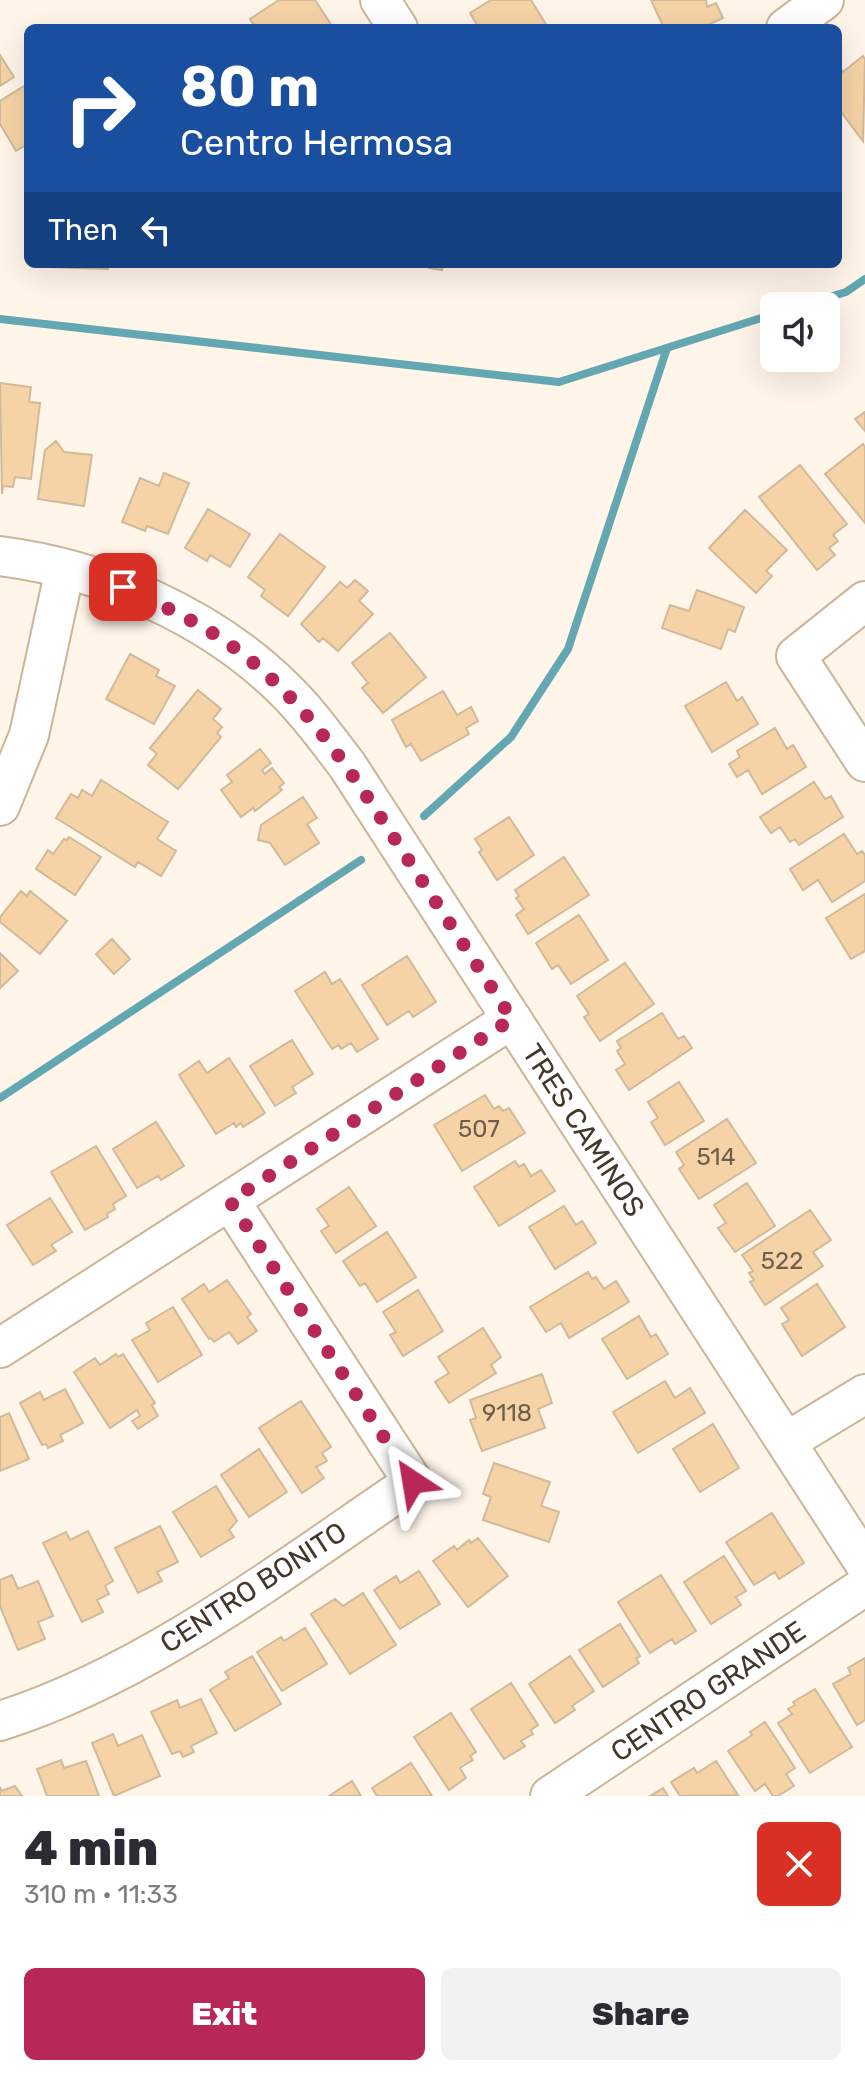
<!DOCTYPE html>
<meta charset="utf-8">
<style>
:root{--surface:#fff;--page:#f2f2f3;--text:#2b2b33;--muted:#7c7c81;--accent:#b72858}
body{margin:0;font-family:Rubik,sans-serif;background:var(--page);color:var(--text);height:100vh;display:flex;flex-direction:column;font-size:30px;white-space:nowrap}
*{box-sizing:border-box;margin:0}
p{font-size:26px;color:var(--muted)}
.icon{flex:none;width:44px;height:44px;fill:none;stroke:currentColor;stroke-width:2;stroke-linecap:round;stroke-linejoin:round}
.map{position:relative;height:1796px;overflow:hidden}
.panel{display:flex;flex-direction:column;background:var(--surface);flex:1}
.panel>*{flex:none}
.top-card{position:absolute;left:24px;top:24px;width:818px;height:244px;border-radius:12px;box-shadow:0 8px 32px #0002;background:#1a4fa0;color:#fff;overflow:hidden}
.buttons{position:absolute;left:760px;top:292px;display:grid;gap:16px}
.buttons a{display:grid;place-items:center;width:80px;height:80px;border-radius:12px;background:var(--surface);box-shadow:0 8px 32px #0002;font-size:40px}
.pin{position:absolute;display:grid;place-items:center;width:68px;height:68px;color:#fff;margin:-34px;border-radius:16px;box-shadow:0 4px 12px #0006}
.me{position:absolute;width:88px;margin:-44px;rotate:327deg;stroke-linejoin:round;filter:drop-shadow(0 0 6px #0008)}
.turn{display:flex;align-items:center;gap:28px;height:168px;padding:0 24px;font-size:36px}
.turn .icon{width:104px;height:104px;stroke-width:2.5}
.turn b{display:block;font-size:56px;line-height:68px}
.then{display:flex;align-items:center;height:76px;padding:0 24px;background:#0003;gap:16px;font-size:30px}
.round{display:grid;place-items:center;flex:none;width:84px;height:84px;border-radius:12px;background:var(--page)}
.summary{display:flex;align-items:center;justify-content:space-between;height:136px;padding:0 24px}
h1{font-size:48px;font-weight:800;line-height:60px}
.action{display:flex;gap:16px;margin-top:auto;padding:16px 24px}
.action a{flex:1;height:92px;border-radius:12px;background:var(--accent);color:#fff;font-size:32px;font-weight:800;line-height:92px;text-align:center}
.action a+a{background:var(--page);color:var(--text)}
.map>svg:first-child{display:block}
</style>
<div class="map">
<svg width="865" height="1796" viewBox="0 0 865 1796">
<rect width="100%" height="100%" fill="#fff5e9"/>
<g fill="none" stroke-linecap="round" stroke-linejoin="round">
<path stroke="#63a7b3" stroke-width="8" d="M800 306 846 292 865 279
M0 319 559 382 774 314
M424 816 511 737 568 649 667 348
M0 1098 361 860"/>
</g>
<path fill="#f6d3a6" stroke="#d1b99b" stroke-width="2" d="M279 0H315L332 26 329 28H256L250 19Z
M491 0H531L547 26 543 28H479L470 13Z
M651 0H706L707 7 716 3 723 18 701 28H664Z
M0 55 14 77 0 86Z
M863 56 865 59 863 141 838 108V65L843 72Z
M24 86 28 92V144L16 151 0 124V101Z
M49 264H108V269L49 267Z
M429 264H443L442 270 429 268Z
M0 383 31 387 29 402 40 403 31 479 15 477 13 487 3 486 2 494Z
M865 412V431L855 419Z
M56 441 64 452 92 455 84 506 38 499 45 450Z
M863 444 865 447V523L825 474Z
M800 465 847 524 833 535 838 541 829 548 835 555 817 570 759 497Z
M164 473 189 483 168 534 147 526 145 531 122 522 140 478 159 486Z
M208 509 250 534 230 567 210 555 207 561 185 548Z
M745 510 787 550 766 571 772 576 756 593 709 548Z
M280 534 325 567 288 616 261 596 265 590 248 577Z
M355 580 368 591 359 601 373 614 338 651 323 638 319 642 301 624 340 582 347 588Z
M697 590 744 607 735 632 728 629 721 649 662 628 670 605 689 611Z
M390 633 426 677 383 713 362 688 368 683 352 663Z
M130 654 159 670 156 676 175 686 154 724 106 699Z
M726 682 737 701 742 697 758 724 712 752 685 706Z
M198 690 221 709 213 719 222 727 217 733 221 737 178 789 148 765 157 754 150 748Z
M443 691 457 715 471 707 478 721 466 728 469 734 421 761 411 744 406 747 392 720Z
M775 728 787 749 793 745 806 767 762 794 748 770 737 777 729 764 740 757 737 751Z
M260 749 271 763 262 770 265 774 272 768 284 783 279 787 282 790 255 811 253 808 241 817 221 790 232 782 227 775Z
M101 780 168 822 157 839 176 851 161 876 138 862 135 867 56 818 71 794 78 798 82 790 92 796Z
M814 782 825 799 831 796 843 817 799 845 795 839 790 842 780 827 771 833 760 817Z
M303 797 317 818 307 824 319 843 285 865 270 843 258 840 261 825Z
M509 817 534 855 497 880 479 852 482 850 475 839Z
M844 834 857 854 862 851 865 855V881L832 902 818 880 803 890 790 869Z
M69 837 101 857 75 895 36 869 48 850 53 854 64 839 67 840Z
M564 857 589 895 528 934 516 915 524 909 516 898 519 896 515 890Z
M21 891 27 896 30 891 67 921 40 954 0 922V917Z
M865 894V951L851 959 826 918Z
M579 915 608 960 571 984 558 965 552 969 536 943Z
M112 939 130 959 114 974 96 954Z
M0 953 18 971 0 988Z
M407 956 436 1002 413 1017 409 1011 387 1025 362 985Z
M625 963 654 1004 600 1041 584 1017 589 1014 577 996Z
M325 972 332 984 340 979 378 1039 357 1052 351 1043 341 1049 339 1045 332 1049 295 991Z
M662 1013 678 1039 684 1036 692 1048 629 1090 616 1070 625 1064 617 1051 621 1048 617 1041Z
M292 1040 313 1074 292 1087 296 1093 275 1106 250 1066Z
M229 1058 265 1113 243 1127 241 1123 236 1127 234 1123 216 1134 179 1075 199 1061 207 1073Z
M679 1082 704 1121 665 1145 651 1122 658 1118 648 1102Z
M485 1095 494 1109 499 1106 503 1111 509 1108 525 1133 462 1171 434 1125Z
M727 1119 756 1163 699 1199 679 1169 684 1165 676 1152Z
M156 1122 184 1166 161 1180 158 1176 137 1188 113 1149Z
M96 1146 126 1196 113 1204 115 1209 107 1214 108 1217 85 1230 51 1172Z
M515 1161 519 1167 524 1164 531 1176 541 1170 555 1191 499 1226 474 1187Z
M747 1183 775 1226 735 1252 718 1228 726 1223 714 1205Z
M349 1187 376 1226 336 1253 321 1231 329 1226 317 1209Z
M50 1198 72 1232 51 1245 56 1251 33 1265 7 1225Z
M564 1206 576 1225 582 1221 596 1243 555 1269 529 1227Z
M810 1210 831 1240 813 1252 823 1266 765 1305 750 1282 754 1280 749 1273 753 1271 742 1255Z
M387 1232 416 1277 377 1302 365 1283 360 1286 343 1261Z
M588 1272 592 1279 596 1277 604 1289 616 1281 629 1302 569 1338 561 1323 546 1332 530 1307Z
M227 1280 251 1314 247 1317 257 1331 238 1344 229 1332 214 1342 211 1338 209 1339 182 1299 204 1284 209 1292Z
M817 1284 845 1327 802 1356 782 1324 789 1320 781 1308Z
M418 1290 443 1331 403 1356 390 1335 396 1332 383 1312Z
M173 1307 202 1355 158 1382 132 1340 150 1330 146 1323Z
M639 1316 651 1337 656 1334 668 1354 627 1379 602 1339Z
M483 1328 501 1357 491 1365 496 1373 449 1403 435 1382 449 1373 438 1357Z
M116 1354 118 1357 123 1354 155 1403 152 1405 158 1416 138 1429 132 1421 140 1416 137 1410 110 1428 74 1372 95 1358 100 1365Z
M542 1374 552 1403 538 1409 545 1428 482 1451 470 1420 476 1418 470 1400Z
M665 1381 675 1398 690 1388 705 1413 638 1453 613 1412Z
M65 1389 83 1423 60 1435 63 1441 48 1448 46 1444 42 1445 20 1403 40 1392 44 1400Z
M301 1401 331 1447 322 1453 327 1461 316 1467 324 1478 302 1493 259 1428Z
M9 1413 29 1459 0 1471V1417Z
M713 1424 739 1468 700 1492 673 1449Z
M259 1449 287 1492 249 1517 221 1475Z
M494 1463 550 1482 541 1506 559 1512 549 1542 483 1520 491 1497 483 1494Z
M216 1486 237 1521 229 1530 234 1537 201 1557 173 1512Z
M772 1513 804 1563 779 1579 775 1572 754 1585 726 1542Z
M160 1526 178 1562 157 1572 162 1581 138 1593 115 1548Z
M88 1531 113 1581 105 1586 109 1594 97 1600 103 1612 82 1622 43 1543 66 1532 70 1540Z
M478 1538 508 1576 468 1607 433 1561 454 1546 457 1550 469 1540 471 1543Z
M724 1556 746 1591 736 1597 741 1605 711 1624 684 1582Z
M419 1571 440 1604 400 1629 374 1590 396 1576 400 1583Z
M12 1575 18 1589 38 1581 53 1616 38 1622 45 1639 18 1650 0 1606V1580Z
M661 1575 696 1631 675 1644 672 1639 650 1653 618 1602Z
M363 1593 396 1645 350 1674 311 1614 335 1599 343 1606Z
M620 1624 640 1656 636 1659 639 1663 603 1687 579 1650Z
M305 1628 327 1664 282 1691 257 1652 281 1637 284 1641Z
M252 1656 281 1704 235 1731 210 1690 229 1678 225 1672Z
M570 1656 594 1691 572 1706 575 1710 555 1723 529 1684Z
M865 1658V1720L857 1725 833 1684 851 1674 848 1668Z
M511 1683 538 1725 531 1730 533 1734 521 1741 525 1746 504 1759 471 1709Z
M815 1689 852 1747 810 1773 778 1723 792 1714 788 1709 795 1705 793 1702Z
M201 1699 217 1733 191 1746 194 1752 183 1757 180 1751 172 1754 151 1712 177 1700 180 1708Z
M451 1713 476 1752 470 1756 473 1760 460 1768 466 1778 449 1790 414 1737Z
M765 1722 795 1768 786 1774 794 1786 778 1796H773L765 1784 755 1791 728 1751 752 1735 750 1732Z
M113 1734 118 1746 142 1735 160 1776 114 1796 92 1743Z
M61 1760 64 1768 86 1761 99 1796H47L37 1769Z
M716 1761 738 1795 680 1796 671 1782 694 1768 697 1773Z
M411 1763 432 1796H377L372 1788Z
M352 1781 361 1796H329Z
M15 1786 22 1796H0V1787L1 1791Z
M663 1788 668 1796H650Z"/>
<g fill="none" stroke-linecap="round" stroke-linejoin="round">
<g stroke="#ccb597" stroke-width="42">
<path id="minor" d="M380 0 398 28
M786 28 824 0
M0 556C103 569 210 616 284 689 308 712 327 739 347 765L865 1564
M865 601 796 656 865 762
M0 806 29 735 65 569
M0 1348 512 1019
M786 1442 865 1394
M0 1721C146 1675 287 1567 413 1482L230 1201
M550 1796 865 1586"/>
</g>
<use href="#minor" stroke="#fff" stroke-width="38"/>
</g>
<g fill="none" stroke-linecap="round" stroke-linejoin="round">
<path stroke="#b72858" stroke-width="14" stroke-dasharray="0 25.2" d="M123 587C165 607 208 626 245 656 311 708 353 775 398 844 436 902 474 961 512 1019L230 1201 413 1482"/>
</g>
<g text-anchor="middle" stroke-width="6" stroke-linejoin="round" paint-order="stroke">
<g font-size="24" fill="#6f5f4a">
<text x="479" y="1137">507</text>
<text x="716" y="1165">514</text>
<text x="782" y="1269">522</text>
<text x="507" y="1421">9118</text>
</g>
<g font-size="28" fill="#42382c" stroke="#fff">
<text transform="translate(584 1130) rotate(57)" y="10">TRES CAMINOS</text>
<text transform="translate(253 1587) rotate(-33)" y="10">CENTRO BONITO</text>
<text transform="translate(708 1691) rotate(-34)" y="10">CENTRO GRANDE</text>
</g>
</g>
</svg>
<div class="buttons">
<a><svg class="icon" aria-label="sound" viewBox="0 0 24 24"><path d="M4 9h4l5-4v14l-5-4H4zM17 9q2 3 0 6"/></svg></a>
</div>
<div class="pin" style="left:123px;top:587px;background:#d93025"><svg class="icon" aria-label="arrive" viewBox="0 0 24 24"><path d="M6 21V4h12l-3 4 3 4H6"/></svg></div>
<svg class="me" style="left:413px;top:1482px" viewBox="-20 -20 40 40"><path d="M0-17L14 15 0 8-14 15z" fill="#b72858" stroke="#fff" stroke-width="4"/></svg>
<div class="top-card">
<div class="turn"><svg class="icon" aria-label="right" viewBox="0 0 24 24"><path d="M7 20v-9h11M14 6l5 5-5 5"/></svg><div><b>80 m</b>Centro Hermosa</div></div>
<div class="then">Then<svg class="icon" aria-label="left" viewBox="0 0 24 24"><path d="M17 20v-9H6M10 6l-5 5 5 5"/></svg></div>
</div>
</div>
<section class="panel">
<div class="summary"><div><h1>4 min</h1><p>310 m · 11:33</p></div><a class="round" style="background:#d93025;color:#fff"><svg class="icon" aria-label="close" viewBox="0 0 24 24"><path d="M6 6l12 12M18 6L6 18"/></svg></a></div>
<div class="action"><a>Exit</a><a>Share</a></div>
</section>
